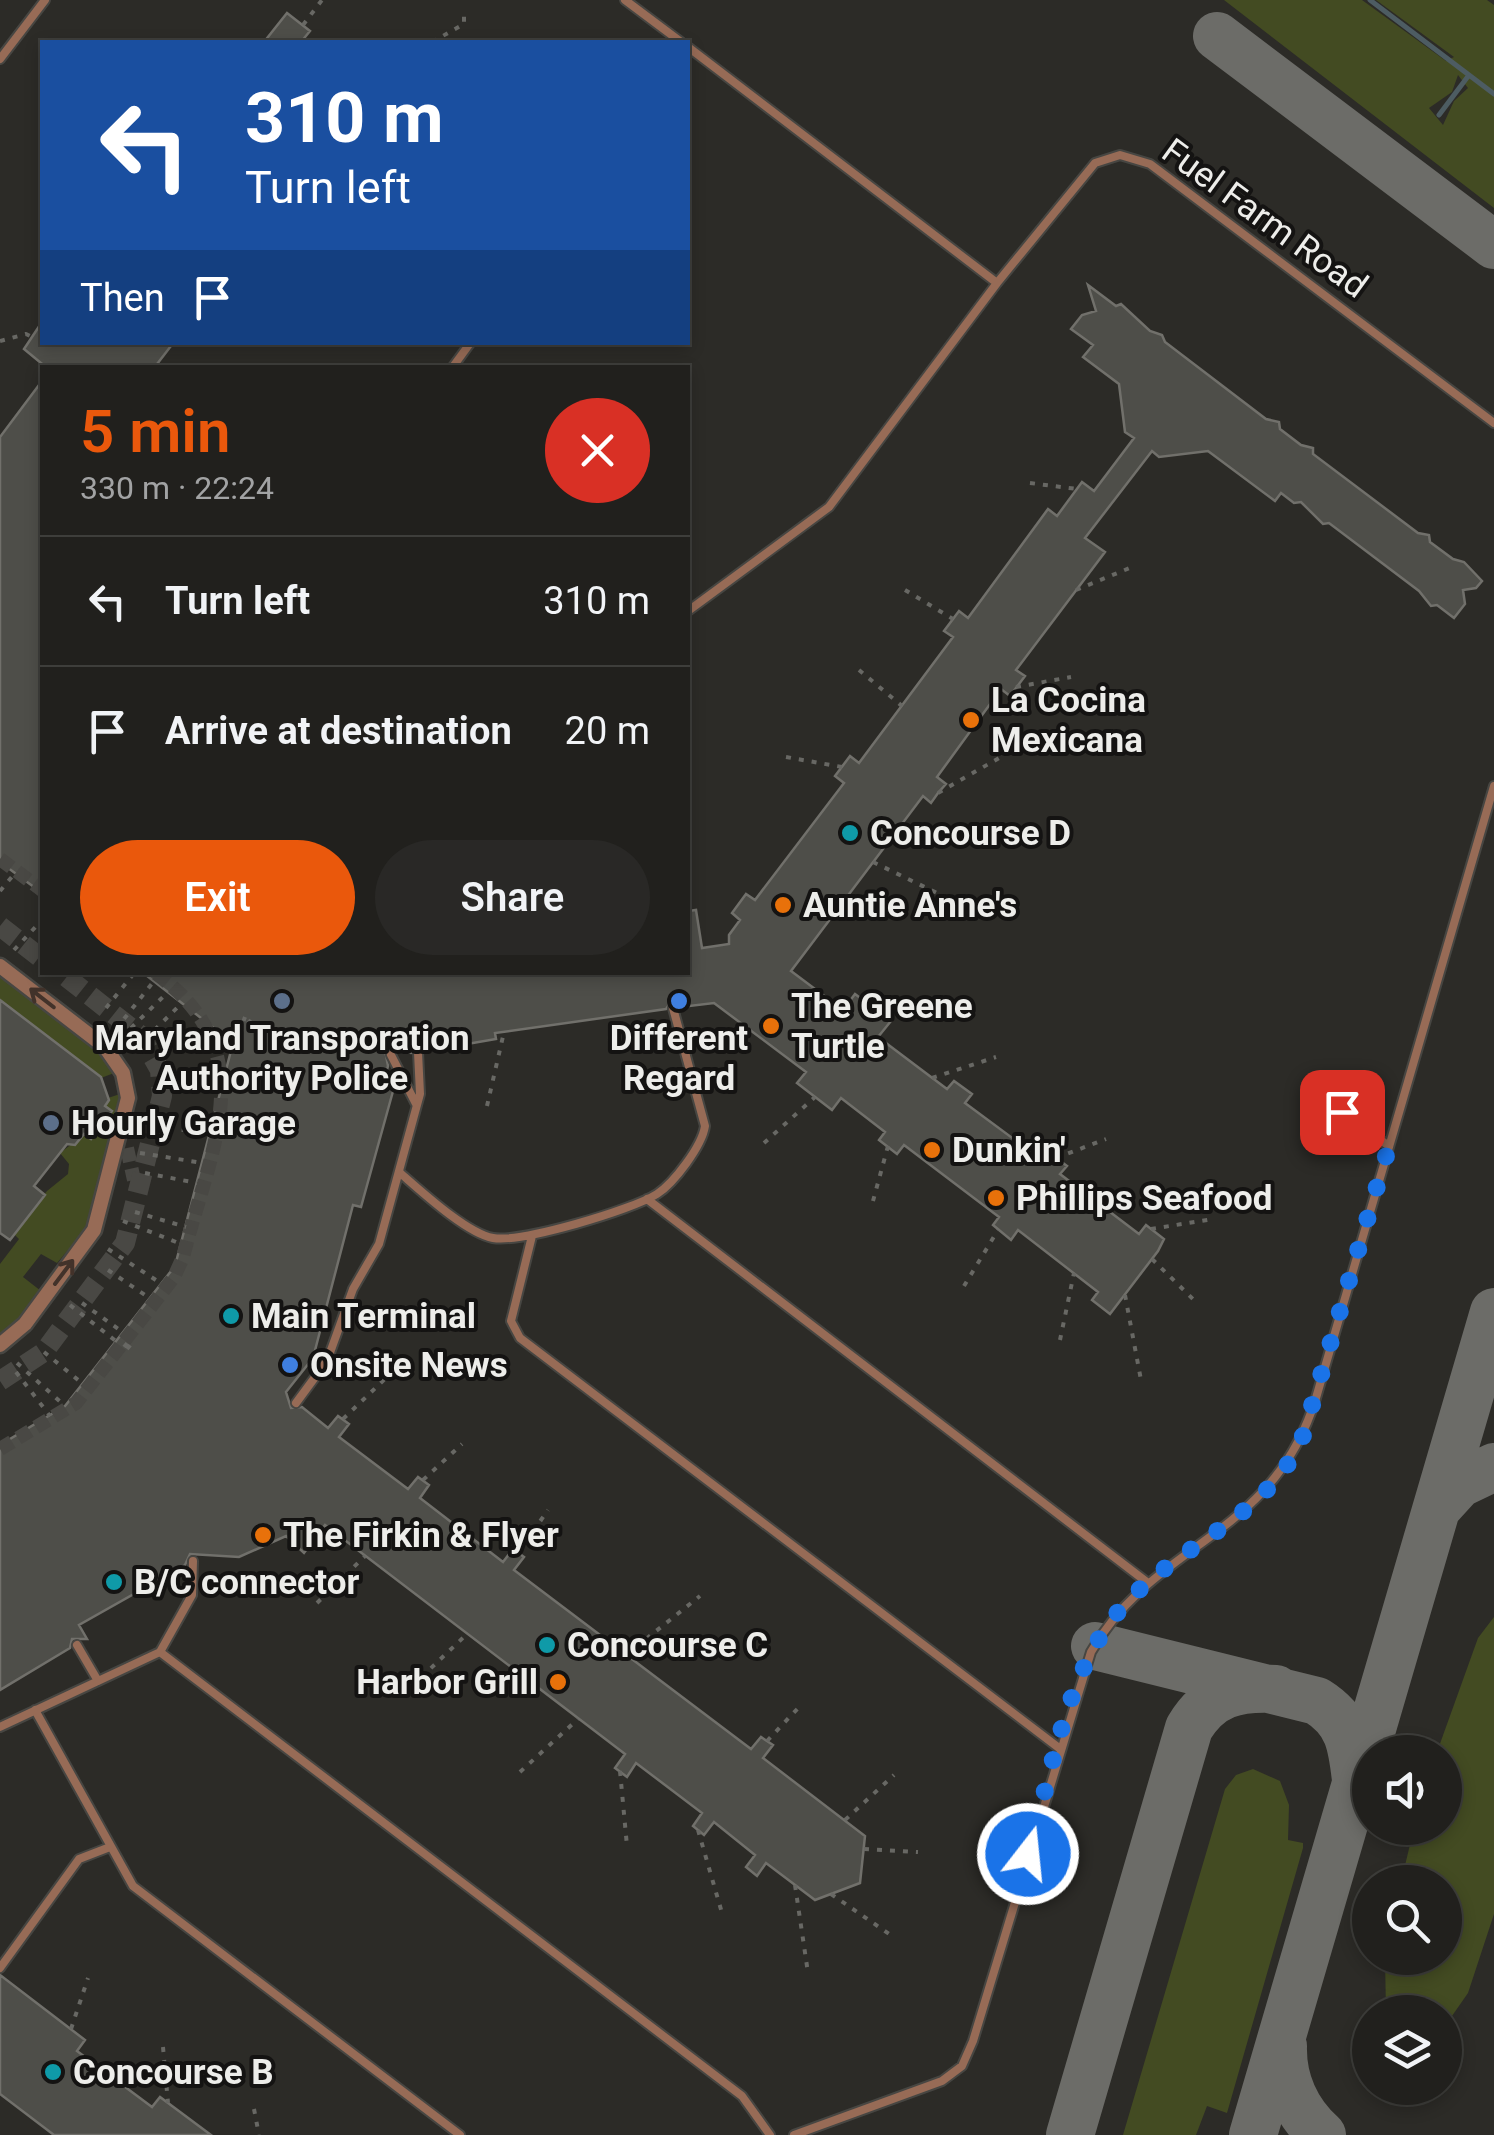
<!DOCTYPE html>
<meta charset="utf-8">
<style>
:root{--surface:#21201d;--page:#292826;--text:#f1f3f6;--muted:#a2a3a4;--line:#3e3e3b;--accent:#ea580c}
body{margin:0;font-family:Roboto,sans-serif;background:var(--page);color:var(--text);height:100vh;display:flex;flex-direction:column;font-size:38px;white-space:nowrap}
*{box-sizing:border-box;margin:0}
p{font-size:32px;color:var(--muted)}
.icon{flex:none;width:55px;height:55px;fill:none;stroke:currentColor;stroke-width:2;stroke-linecap:round;stroke-linejoin:round}
.map{position:relative;flex:1;overflow:hidden}
.panel{position:absolute;left:40px;top:365px;width:650px;height:610px;display:flex;flex-direction:column;background:var(--surface);border-radius:0px;box-shadow:0 5px 15px #0003,0 0 0 2px var(--line)}
.panel>*{flex:none}
.banner{position:absolute;left:40px;top:40px;width:650px;height:305px;border-radius:0px;box-shadow:0 5px 15px #0003,0 0 0 2px var(--line);background:#1a4fa0;color:#fff;overflow:hidden}
.controls{position:absolute;left:1352px;top:1735px;display:grid;gap:20px}
.controls a{display:grid;place-items:center;width:110px;height:110px;border-radius:50%;background:var(--surface);box-shadow:0 5px 15px #0003,0 0 0 2px var(--line);font-size:50px}
.pin{position:absolute;display:grid;place-items:center;width:85px;height:85px;color:#fff;margin:-42px;border-radius:20px;box-shadow:0 5px 15px #0006}
.me{position:absolute;width:110px;margin:-55px;rotate:16deg;stroke-linejoin:round;filter:drop-shadow(0 0 8px #0008)}
.turn{display:flex;align-items:center;gap:35px;height:210px;padding:0 40px;font-size:45px}
.turn .icon{width:130px;height:130px;stroke-width:2.5}
.turn b{display:block;font-size:70px;line-height:85px}
.then{display:flex;align-items:center;height:95px;padding:0 40px;background:#0003;gap:20px;font-size:38px}
.round{display:grid;place-items:center;flex:none;width:105px;height:105px;border-radius:52px;background:var(--page)}
.head{display:flex;align-items:center;justify-content:space-between;height:170px;padding:0 40px}
h1{font-size:60px;font-weight:600;line-height:75px;color:var(--accent)}
.action{display:flex;gap:20px;margin-top:auto;padding:20px 40px}
.action a{flex:1;height:115px;border-radius:60px;background:var(--accent);color:#fff;font-size:40px;font-weight:600;line-height:115px;text-align:center}
.action a+a{background:var(--page);color:var(--text)}
ul{padding:0;list-style:none}
li{display:flex;align-items:center;gap:30px;height:130px;padding:0 40px;border-top:2px solid var(--line)}
li div{flex:1}
li b{display:block;font-size:38px}
li em{font-style:normal}
.map>svg:first-child{display:block}
</style>
<div class="map">
<svg width="1494" height="2135" viewBox="0 0 1494 2135">
<rect width="100%" height="100%" fill="#2c2b27"/>
<path fill="#434b22" fill-rule="evenodd" d="M1224 0H1362L1446 61 1454 57 1376 0H1487L1494 5V208ZM1458 75 1468 88 1454 101 1443 125 1429 108 1452 92Z
M0 976 99 1053 114 1073 101 1078 0 1000Z
M120 1094 87 1228 57 1263 41 1254 23 1277 41 1291 16 1323 0 1336V1264L19 1239 14 1234 47 1191 68 1174 69 1164 60 1153 85 1134 90 1139 108 1098Z
M1494 1617V1914L1468 1993 1445 2026V2012H1386L1385 1958H1445V1882H1401L1414 1828H1445V1752H1437L1478 1638Z
M1253 1769 1280 1781 1289 1805 1288 1840 1303 1843V1848L1227 2113 1207 2106 1196 2135H1123L1225 1789 1236 1775Z"/>
<g fill="none" stroke-linecap="round" stroke-linejoin="round">
<path stroke="#4d5c62" stroke-width="5" d="M1370 0 1494 94
M1439 115 1469 75"/>
<path stroke="#6c6c68" stroke-width="48" d="M1217 36 1494 245
M1438 1507 1459 1484 1494 1467
M1095 1646 1317 1701C1349 1721 1352 1744 1356 1780
M1283 2046C1282 2080 1296 2112 1322 2135
M1070 2135 1189 1728C1210 1693 1237 1687 1276 1689
M1253 2135 1494 1312"/>
</g>
<path fill="#4e4e49" stroke="#71706b" stroke-width="2.5" d="M287 13 310 31 301 42H264Z
M1088 285 1116 306 1121 304 1150 331 1162 335 1165 342 1266 419 1279 422 1280 429 1301 445 1313 448V454L1418 533 1429 535 1430 542 1453 559 1464 562 1482 581 1476 588 1463 590 1465 604 1454 618 1437 605 1431 606 1419 591 1329 523 1323 524 1301 502 1294 503 1281 493 1275 501 1208 451 1159 457 1152 451 1085 538 1105 552 1016 670 1025 676 1010 696 1001 689 937 777 946 784 938 793 931 803 923 796 791 971 843 1010 855 994 891 1021 878 1037 947 1089 954 1081 972 1094 965 1103 1042 1160 1048 1152 1067 1166 1060 1174 1139 1234 1146 1225 1164 1239 1158 1251 1110 1314 1092 1300 1098 1292 1018 1230 1011 1240 993 1225 999 1217 904 1145 897 1154 879 1140 885 1132 841 1098 832 1110 797 1083 806 1072 714 1003 681 1007 672 1001 666 1009 495 1033 496 1039 444 1048 425 1051 419 1045 411 1053 385 1050 388 1066 384 1081 395 1084 361 1207 353 1205 313 1358 286 1392 291 1408 302 1407 328 1428 338 1416 349 1424 339 1437 408 1489 418 1477 429 1485 420 1498 503 1562 513 1549 524 1557 514 1570 751 1749 761 1737 773 1745 763 1758 865 1836 860 1883 815 1900 766 1863 757 1876 746 1867 755 1855 714 1822 704 1835 693 1826 702 1813 636 1763 627 1777 615 1768 625 1754 325 1525 304 1553 286 1536 239 1557 190 1554 185 1565 79 1625 87 1639H72L70 1648 0 1690V1445L65 1406 175 1266 233 1043 142 972H688V911L696 910 702 948 729 944V935L740 920 732 913 746 894 755 900 844 783 835 776 850 756 859 763 953 637 944 631 959 611 968 618 1048 509 1057 516 1082 482 1094 491 1134 438 1125 432 1119 384 1083 357 1093 345 1071 329 1082 315 1096 311Z
M42 322V342H174L154 368H47L24 349Z
M42 381V893L0 862V437Z
M0 1000 101 1077 109 1100 105 1106 112 1111 91 1139 84 1134 75 1145 67 1144 34 1186 45 1195 10 1240 0 1233Z
M0 1975 85 2040 77 2051 152 2107 160 2097 211 2135H54L0 2094Z"/>
<g fill="none" stroke-linecap="round" stroke-linejoin="round">
<path stroke="#494844" stroke-width="14" stroke-dasharray="14 7" stroke-linecap="butt" d="M0 859 42 890
M127 1148 134 1180
M0 1449 76 1403 174 1277 183 1257C210 1148 266 1052 154 972"/>
<path stroke="#494844" stroke-width="20" stroke-dasharray="20 10" stroke-linecap="butt" d="M0 926 42 959
M0 1381 44 1352 125 1243 162 1096 160 1070 140 1035 60 972"/>
<g stroke="#474642" stroke-width="12">
<path id="service" d="M625 0 681 42
M688 47 997 283
M0 59 45 0
M452 368 471 342
M688 611 829 507 997 283 1095 163 1120 155 1150 164 1494 423
M391 1055 416 1104
M1341 1112 1389 1146
M399 1172C420 1190 466 1233 493 1238 521 1243 632 1210 657 1194 674 1183 702 1146 705 1126L673 1008
M647 1199 1148 1583
M532 1236 511 1321 520 1338 1059 1748
M296 1403 327 1361 353 1289 379 1244 420 1094 418 1052
M77 1645 98 1681
M160 1652 742 2096 770 2135
M35 1710 133 1886 460 2135
M0 1727 160 1652 192 1595 193 1561
M0 1968 79 1859 110 1847
M794 2135 942 2081 962 2066 973 2041 1091 1652C1156 1539 1272 1540 1316 1398L1494 786"/>
</g>
<g stroke="#474642" stroke-width="19">
<path id="minor" d="M0 966 105 1047 123 1073 128 1098 94 1230 25 1324 0 1345"/>
</g>
<path stroke="#686864" stroke-width="4" stroke-dasharray="5 8" stroke-linecap="butt" d="M303 25 322 0
M432 42 464 24V14
M0 341 26 334 32 337
M1030 483 1077 489
M905 590 953 619
M1076 590 1132 567
M859 670 902 706
M1016 687 1071 677
M786 757 842 767
M938 793 999 758
M873 862 937 893
M0 891 15 873
M14 950 42 920
M106 1008 135 972
M131 1028 168 992
M116 1029 154 981
M239 1033 245 1017
M239 1033 251 1020
M136 1048 182 1003
M932 1078 996 1057
M487 1106 504 1032
M156 1126 209 1134
M764 1143 815 1097
M140 1153 203 1163
M1056 1158 1106 1139
M145 1173 197 1183
M873 1201 888 1146
M135 1212 186 1227
M123 1221 181 1244
M1151 1229 1213 1219
M108 1249 162 1284
M1152 1259 1197 1303
M108 1270 151 1299
M964 1286 998 1230
M1125 1295 1141 1380
M82 1303 124 1333
M70 1305 117 1342
M1060 1340 1074 1273
M124 1347 129 1341
M127 1349 132 1343
M44 1352 83 1384
M17 1363 65 1406
M16 1372 50 1416
M343 1419 387 1377
M423 1480 462 1444
M518 1553 548 1510
M317 1603 365 1556
M626 1655 700 1596
M412 1686 467 1634
M767 1741 801 1705
M620 1771 627 1846
M520 1772 578 1719
M845 1820 894 1775
M698 1830 722 1913
M864 1849 918 1852
M795 1885 808 1973
M831 1894 895 1938
M71 2029 88 1978
M163 2047 168 2103
M254 2109 259 2135"/>
<use href="#service" stroke="#976b56" stroke-width="8"/>
<use href="#minor" stroke="#976b56" stroke-width="14"/>
</g>
<defs><path id="oneway-shaft" d="M-6 0H5M1.5-3L5.5 0L1.5 3" fill="none" stroke-width="1.6" stroke-linecap="round" stroke-linejoin="round" transform="scale(2.5)"/></defs>
<g stroke="#42322a">
<use href="#oneway-shaft" transform="translate(42 998) rotate(-142)"/>
<use href="#oneway-shaft" transform="translate(64 1272) rotate(-53)"/>
</g>
<g fill="none" stroke-linecap="round" stroke-linejoin="round">
<path stroke="#1a73e8" stroke-width="18" stroke-dasharray="0 32.4" d="M1028 1854C1051 1778 1064 1681 1114 1617 1168 1547 1263 1524 1302 1439L1389 1146 1342 1112"/>
</g>
<g fill="#e8710a" stroke="#141312" stroke-width="4">
<circle cx="971" cy="720" r="10"/>
<circle cx="783" cy="905" r="10"/>
<circle cx="771" cy="1026" r="10"/>
<circle cx="932" cy="1150" r="10"/>
<circle cx="996" cy="1198" r="10"/>
<circle cx="263" cy="1535" r="10"/>
<circle cx="558" cy="1682" r="10"/>
</g>
<g fill="#0f9aa8" stroke="#141312" stroke-width="4">
<circle cx="850" cy="833" r="10"/>
<circle cx="231" cy="1316" r="10"/>
<circle cx="114" cy="1582" r="10"/>
<circle cx="547" cy="1645" r="10"/>
<circle cx="53" cy="2072" r="10"/>
</g>
<g fill="#5c6f8a" stroke="#141312" stroke-width="4">
<circle cx="282" cy="1001" r="10"/>
<circle cx="51" cy="1123" r="10"/>
</g>
<g fill="#3f7fe0" stroke="#141312" stroke-width="4">
<circle cx="679" cy="1001" r="10"/>
<circle cx="290" cy="1365" r="10"/>
</g>
<g text-anchor="middle" stroke-width="8" stroke-linejoin="round" paint-order="stroke">
<g font-size="35" fill="#ededea" stroke="#141312">
<text transform="translate(1265 218) rotate(36)" y="12">Fuel Farm Road</text>
</g>
<g font-size="35" font-weight="bold" fill="#ededea" stroke="#141312" text-anchor="start">
<text x="991" y="712">La Cocina<tspan x="991" dy="40">Mexicana</tspan></text>
<text x="870" y="845">Concourse D</text>
<text x="803" y="917">Auntie Anne's</text>
<text x="791" y="1018">The Greene<tspan x="791" dy="40">Turtle</tspan></text>
<text x="282" y="1050" text-anchor="middle">Maryland Transporation<tspan x="282" dy="40">Authority Police</tspan></text>
<text x="679" y="1050" text-anchor="middle">Different<tspan x="679" dy="40">Regard</tspan></text>
<text x="71" y="1135">Hourly Garage</text>
<text x="952" y="1162">Dunkin'</text>
<text x="1016" y="1210">Phillips Seafood</text>
<text x="251" y="1328">Main Terminal</text>
<text x="310" y="1377">Onsite News</text>
<text x="283" y="1547">The Firkin &amp; Flyer</text>
<text x="134" y="1594">B/C connector</text>
<text x="567" y="1657">Concourse C</text>
<text x="538" y="1694" text-anchor="end">Harbor Grill</text>
<text x="73" y="2084">Concourse B</text>
</g>
</g>
</svg>
<div class="controls">
<a><svg class="icon" aria-label="sound" viewBox="0 0 24 24"><path d="M4 9h4l5-4v14l-5-4H4zM17 9q2 3 0 6"/></svg></a>
<a><svg class="icon" aria-label="search" viewBox="0 0 24 24"><circle cx="10" cy="10" r="6"/><path d="M15 15l6 6"/></svg></a>
<a><svg class="icon" aria-label="layers" viewBox="0 0 24 24"><path d="M12 4l9 5-9 5-9-5zM3 14l9 5 9-5"/></svg></a>
</div>
<div class="pin" style="left:1342px;top:1112px;background:#d93025"><svg class="icon" aria-label="arrive" viewBox="0 0 24 24"><path d="M6 21V4h12l-3 4 3 4H6"/></svg></div>
<svg class="me" style="left:1028px;top:1854px" viewBox="-20 -20 40 40"><circle r="17" fill="#1a73e8" stroke="#fff" stroke-width="3"/><path d="M0-11L8 9 0 5-8 9z" fill="#fff"/></svg>
<div class="banner">
<div class="turn"><svg class="icon" aria-label="left" viewBox="0 0 24 24"><path d="M17 20v-9H6M10 6l-5 5 5 5"/></svg><div><b>310 m</b>Turn left</div></div>
<div class="then">Then<svg class="icon" aria-label="arrive" viewBox="0 0 24 24"><path d="M6 21V4h12l-3 4 3 4H6"/></svg></div>
</div>
<section class="panel">
<div class="head"><div><h1>5 min</h1><p>330 m · 22:24</p></div><a class="round" style="background:#d93025;color:#fff"><svg class="icon" aria-label="close" viewBox="0 0 24 24"><path d="M6 6l12 12M18 6L6 18"/></svg></a></div>
<ul>
<li><svg class="icon" aria-label="left" viewBox="0 0 24 24"><path d="M17 20v-9H6M10 6l-5 5 5 5"/></svg><div><b>Turn left</b></div><em>310 m</em></li>
<li><svg class="icon" aria-label="arrive" viewBox="0 0 24 24"><path d="M6 21V4h12l-3 4 3 4H6"/></svg><div><b>Arrive at destination</b></div><em>20 m</em></li>
</ul>
<div class="action"><a>Exit</a><a>Share</a></div>
</section>
</div>
